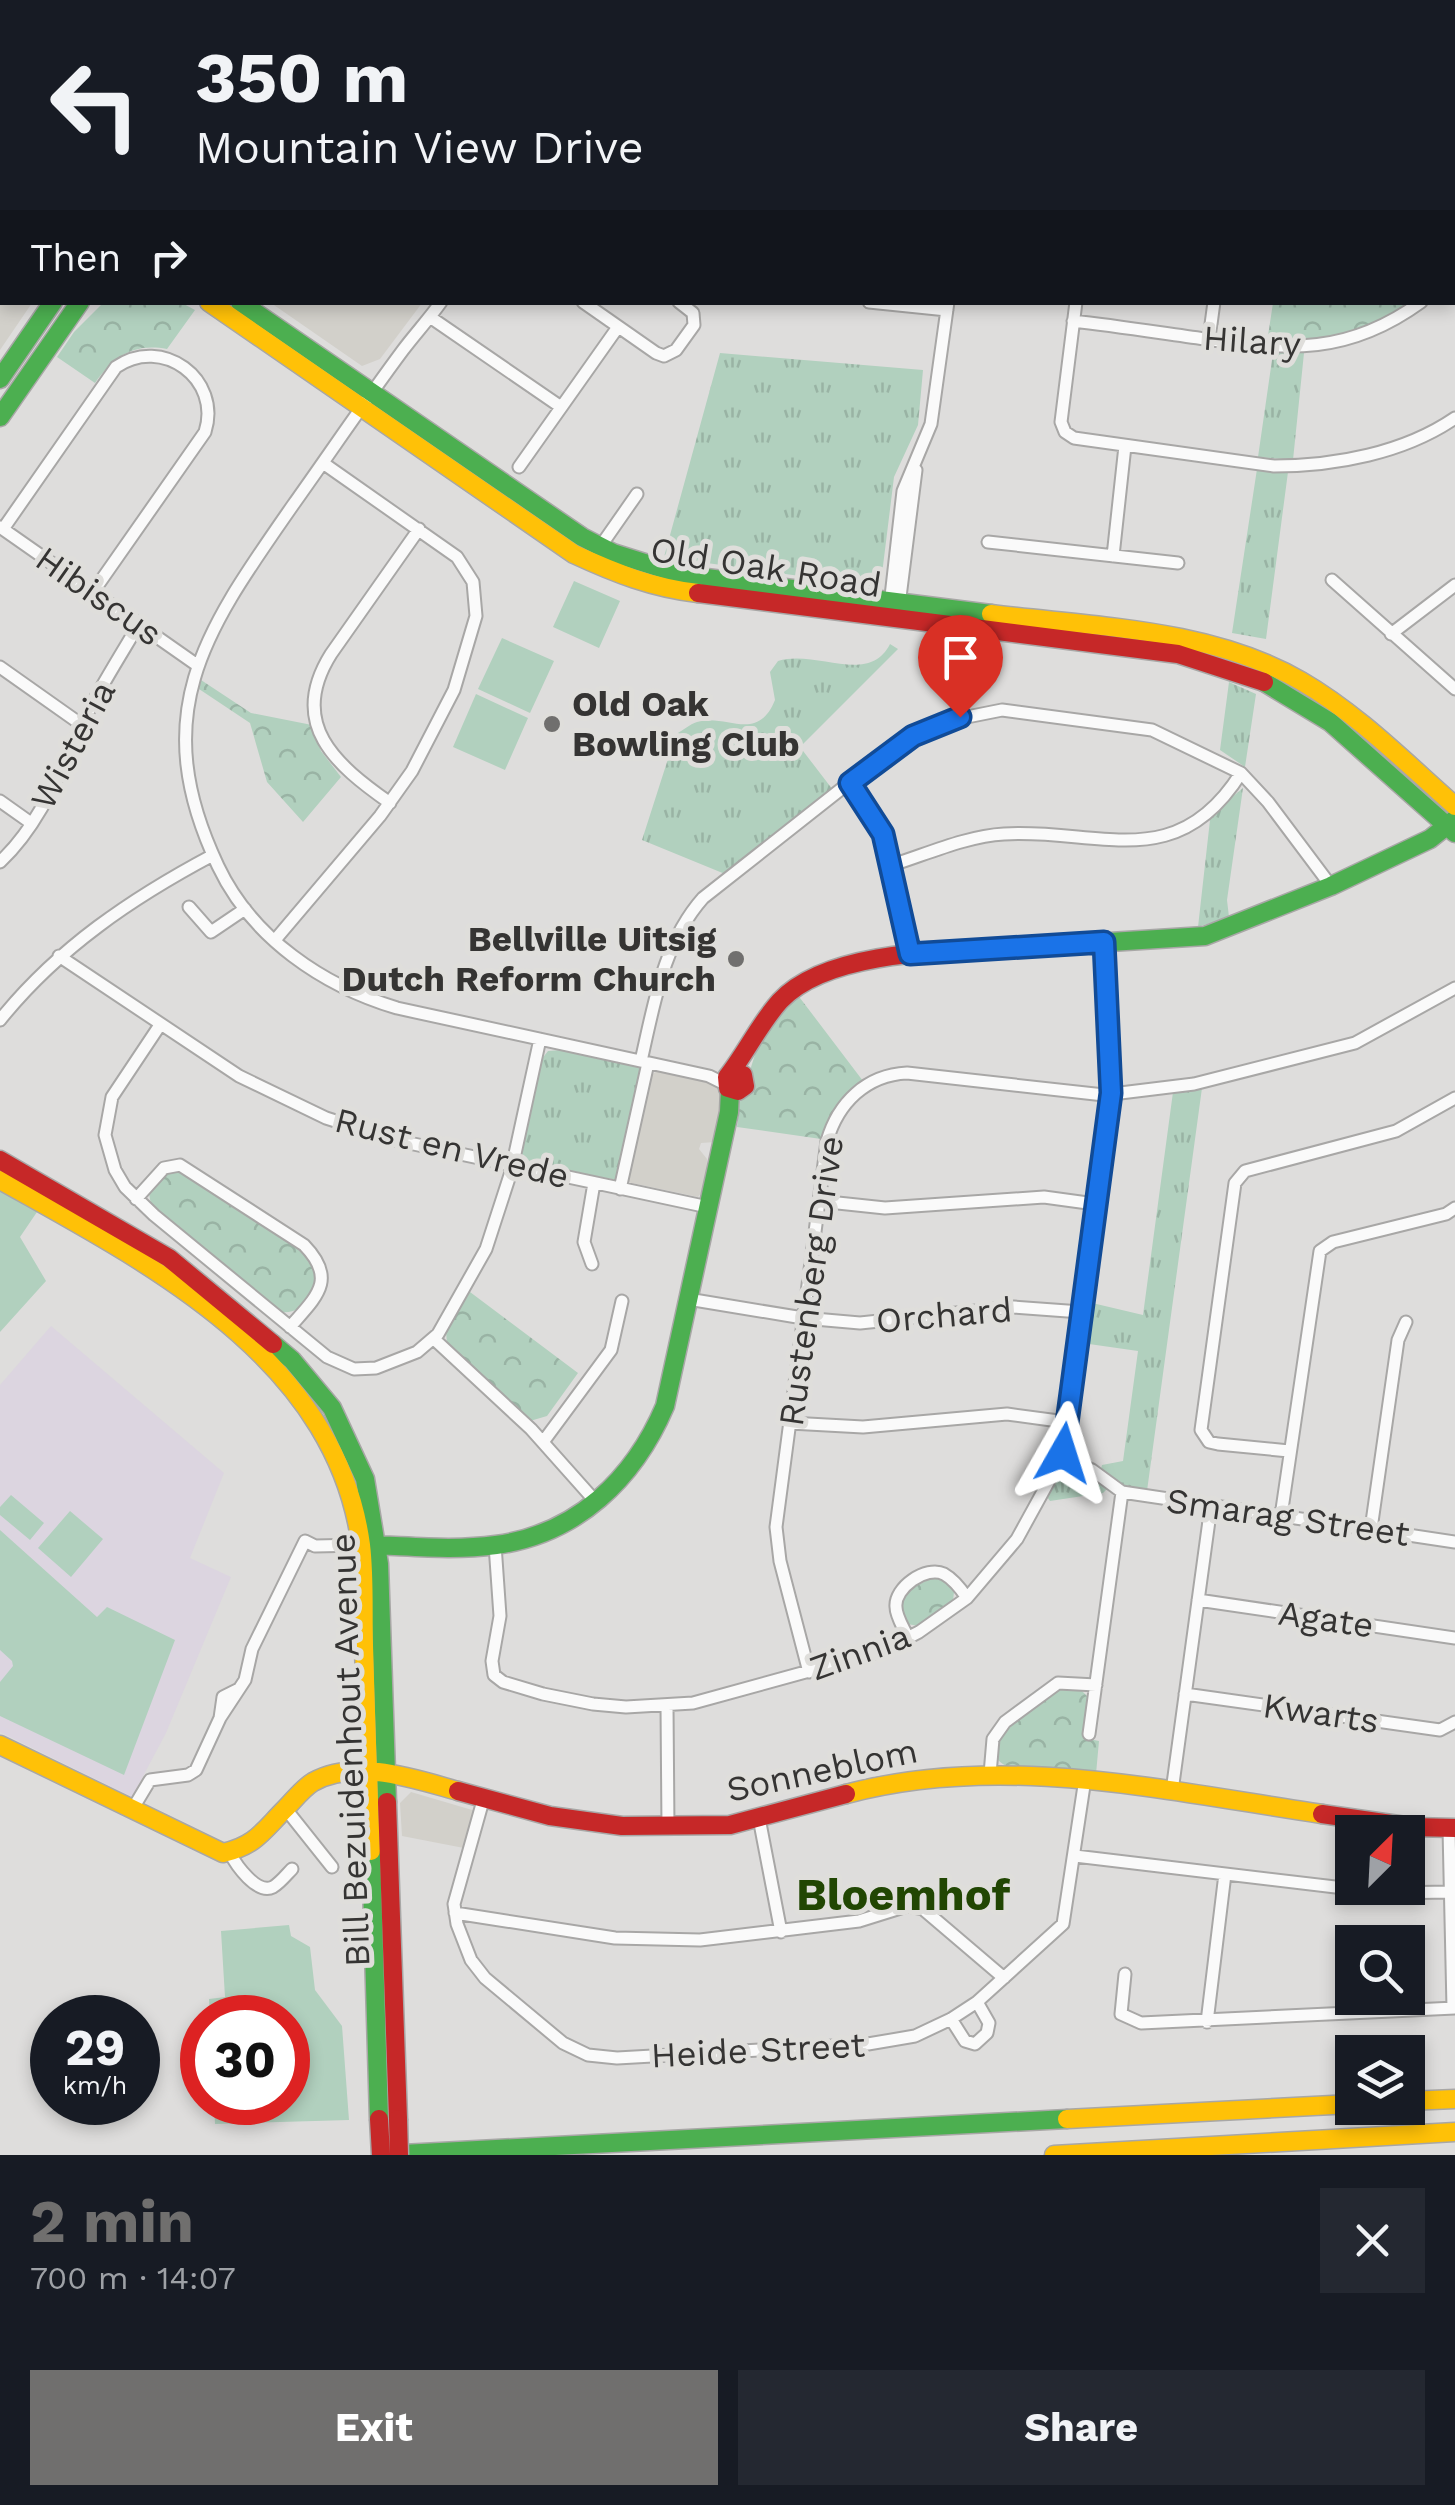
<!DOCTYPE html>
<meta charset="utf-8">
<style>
:root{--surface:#171b24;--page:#242831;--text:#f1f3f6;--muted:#9ea1a6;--accent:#706f6e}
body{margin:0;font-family:"Work Sans",sans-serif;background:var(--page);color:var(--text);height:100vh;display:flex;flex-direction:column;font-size:38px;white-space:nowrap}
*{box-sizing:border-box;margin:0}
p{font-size:32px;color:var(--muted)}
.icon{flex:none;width:55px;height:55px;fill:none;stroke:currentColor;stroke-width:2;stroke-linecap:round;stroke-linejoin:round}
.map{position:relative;height:2155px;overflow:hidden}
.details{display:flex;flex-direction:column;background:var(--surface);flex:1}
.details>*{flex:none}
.guide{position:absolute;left:0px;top:0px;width:1455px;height:305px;box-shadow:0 5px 15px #0003;background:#171b24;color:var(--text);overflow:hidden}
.needle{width:65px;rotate:24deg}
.controls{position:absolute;left:1335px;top:1815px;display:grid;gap:20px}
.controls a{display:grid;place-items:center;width:90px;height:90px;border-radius:0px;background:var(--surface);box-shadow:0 5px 15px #0003;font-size:50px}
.speed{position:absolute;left:30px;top:1995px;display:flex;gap:20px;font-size:50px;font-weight:700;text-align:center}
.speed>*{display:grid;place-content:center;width:130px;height:130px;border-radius:50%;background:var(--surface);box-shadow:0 5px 15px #0003;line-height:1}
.speed small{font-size:25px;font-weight:400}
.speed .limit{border:15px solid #d22;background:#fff;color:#111}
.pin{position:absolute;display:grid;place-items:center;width:85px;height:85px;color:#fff;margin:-102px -42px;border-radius:50% 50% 50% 0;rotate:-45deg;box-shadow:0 0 10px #0007}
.pin .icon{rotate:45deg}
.me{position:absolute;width:110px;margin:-55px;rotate:6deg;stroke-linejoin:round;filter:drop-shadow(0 0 8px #0008)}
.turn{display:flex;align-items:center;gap:35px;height:210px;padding:0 30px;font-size:45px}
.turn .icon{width:130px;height:130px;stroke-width:2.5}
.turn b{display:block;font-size:70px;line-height:85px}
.then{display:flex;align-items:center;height:95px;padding:0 30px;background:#0003;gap:20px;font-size:38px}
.round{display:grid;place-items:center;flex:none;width:105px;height:105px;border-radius:0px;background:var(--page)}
.summary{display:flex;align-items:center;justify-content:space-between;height:170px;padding:0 30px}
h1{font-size:60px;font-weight:700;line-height:75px;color:var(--accent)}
.button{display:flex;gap:20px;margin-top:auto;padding:20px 30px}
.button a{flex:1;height:115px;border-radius:0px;background:var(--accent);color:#fff;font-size:40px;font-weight:700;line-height:115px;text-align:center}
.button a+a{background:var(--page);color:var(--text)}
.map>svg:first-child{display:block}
</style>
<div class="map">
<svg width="1455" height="2155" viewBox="0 0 1455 2155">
<defs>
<pattern id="grass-tufts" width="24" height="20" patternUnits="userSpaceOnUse" patternTransform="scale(2.5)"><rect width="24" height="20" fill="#b1d0be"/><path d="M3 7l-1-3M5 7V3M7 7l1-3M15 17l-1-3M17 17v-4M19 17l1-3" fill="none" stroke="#99b3a4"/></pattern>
<pattern id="park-crowns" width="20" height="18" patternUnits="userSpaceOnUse" patternTransform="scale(2.5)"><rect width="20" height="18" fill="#b1d0be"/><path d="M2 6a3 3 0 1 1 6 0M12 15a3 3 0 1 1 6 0" fill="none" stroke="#99b3a4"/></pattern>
</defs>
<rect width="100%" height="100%" fill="#dedddc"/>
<path fill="#d2d0ca" d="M309 0H563L566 2H307Z
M0 171 2 302 32 303 0 350Z
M271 303H422L380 359 362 366Z
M657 1071 712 1083 724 1094 715 1142 701 1143 699 1149 707 1159 706 1187 698 1197 627 1182 650 1076Z
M411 1792 479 1812 469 1849 402 1836 400 1803Z"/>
<path fill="#dcd5e0" d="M51 1326 224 1473 190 1558 231 1577 166 1733 132 1797 0 1732V1385Z"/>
<path fill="url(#grass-tufts)" d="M720 353 923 370 918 425 894 477 882 574 872 586 664 557Z
M1273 353H1304L1293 460 1258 457Z
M1257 469 1288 472 1266 639 1232 633Z
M890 644 898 649 800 747 833 790 725 874 642 840 676 734C682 731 690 724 697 722 727 713 757 744 775 700L770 672 778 661C816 649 869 686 890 644Z
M1229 682 1256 694 1245 767 1220 750Z
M1243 788 1227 900 1229 917 1198 927 1210 820 1208 817Z
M561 1050 641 1067 617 1180 532 1164 522 1154 541 1060 548 1051Z
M1202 1088 1147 1491 1120 1487 1101 1469 1102 1465 1123 1461 1138 1351 1082 1343 1088 1302 1143 1315 1173 1092Z
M1069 1468 1094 1477 1107 1489 1103 1493 1050 1501 1047 1497 1060 1473Z"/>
<path fill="url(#park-crowns)" d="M1277 0H1455V212L1452 2H1275Z
M103 303H182L195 310 167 349C132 343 114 357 95 383L57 357 74 332Z
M1273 303H1412C1361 338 1326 339 1267 342Z
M201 680 251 713 312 725 321 751 341 777 303 822 267 782 250 723 199 689Z
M797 994 863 1081 837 1105 821 1139 737 1127 740 1102 758 1045Z
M175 1168 304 1251 317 1272C314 1292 304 1315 281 1312L151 1205 149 1193 167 1171Z
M470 1292 578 1373 547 1416 530 1421 447 1344 446 1331Z
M935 1576 947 1583 954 1592 953 1601 919 1626 907 1624 900 1603 909 1590Z
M1059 1688H1079L1088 1697 1084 1738 1099 1741 1096 1774 1008 1767C965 1747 1043 1700 1059 1688Z"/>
<path fill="#b1d0be" d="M574 581 620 601 599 648 553 627Z
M502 638 554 661 530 713 478 689Z
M476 694 528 718 505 770 453 747Z
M0 1191 37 1212 20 1237 46 1281 0 1332Z
M11 1495 44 1523 30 1540 0 1515V1507Z
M70 1511 103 1539 71 1577 38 1548Z
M0 1530 97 1617 107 1607 175 1640 124 1775 0 1716V1682L13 1666 12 1661 0 1650Z
M289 1925 291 1936 310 1947 315 1990 342 2026 349 2120 215 2124 214 2103 288 2102V2018L210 2017 209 1999 225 1997 221 1931Z"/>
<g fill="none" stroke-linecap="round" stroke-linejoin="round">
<g stroke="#a8a7a6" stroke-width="15">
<path id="street" d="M591 0 595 2
M124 2 126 0
M725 2 733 0
M1028 2 1030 0
M0 3 2 8
M0 98 2 101
M1452 280 1455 278
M441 302C429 319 415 334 403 350 365 401 330 453 293 505 206 630 145 712 218 866 252 938 323 986 397 1008L709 1076 727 1085
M583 302 656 353 664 356 676 350 694 325 693 313 679 302
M869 302 947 310
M1076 302 1061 422 1065 432 1074 438 1274 466C1335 466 1404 453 1455 418
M430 317 561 407
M1073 321C1117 326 1161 333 1205 339 1290 350 1348 355 1421 302
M1209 339 1214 302
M519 467 618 327
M0 527 197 665
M3 529 116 367C162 335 222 379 205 432L93 592
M988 542 1178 563
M600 547 637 494
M1113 556 1125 446
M1332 580 1455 689
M890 605 903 491 931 424 948 302
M899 605 916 470
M1391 634 1455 585
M0 667 82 725
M849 783 883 834 910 954
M0 801 31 823
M390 803C336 765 287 724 331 654L419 529
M0 862C45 820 64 759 91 706 106 678 123 651 139 624
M892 865C927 854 967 836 1004 834 1099 828 1176 876 1241 773
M189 907 211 932 245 909
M275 940 380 816 412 771 454 690 476 616 473 582 457 557 323 463
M59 956 239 1076 326 1118 395 1140 708 1207
M0 1020C58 948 132 898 213 855
M160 1025 112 1097 105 1135 115 1170 125 1187 154 1215 327 1357 354 1369 376 1368 417 1352 438 1334 486 1249 511 1172 540 1039
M641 1061C654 1005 663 943 703 898L897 745 947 721 1002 710 1152 730 1241 773 1268 802 1331 886
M620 1189 648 1063
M136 1199 164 1168 180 1165 304 1245C338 1280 316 1297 290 1327
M819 1201 885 1208 1044 1197 1095 1204
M592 1264 584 1242 594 1183
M688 1299 803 1318 860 1323 1014 1307 1081 1312
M434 1339 531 1429 596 1502
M790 1423 863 1427 1007 1414 1066 1422
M543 1442 611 1350 622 1301
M1289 1451 1218 1444 1209 1442 1201 1430 1235 1183 1245 1171 1396 1131 1455 1098
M1062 1457 1092 1470 1122 1492 1089 1734
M1122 1492 1455 1542
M1281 1516 1320 1251 1333 1242 1446 1214 1455 1208
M1371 1529 1398 1340 1406 1322
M495 1545 500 1616 492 1661 494 1675 503 1682 543 1694 593 1704 626 1707 693 1703 882 1651 919 1632 967 1598 1017 1539 1062 1457 1109 1114 1111 1063 1104 942
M1198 1600 1455 1638
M908 1638C904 1628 896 1617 896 1607 894 1588 926 1565 944 1574 953 1579 961 1589 967 1598
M809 1672 780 1561 776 1527 827 1141C838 1103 866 1075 907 1073L1104 1095 1194 1084 1355 1043 1455 988
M1185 1694 1440 1730 1455 1722
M667 1706 668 1828
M220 1718 223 1697 237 1690
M990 1774 993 1739 1005 1722 1058 1683 1096 1685
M1172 1791 1211 1506
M484 1797 454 1904 457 1924 471 1960 485 1978 563 2043 588 2055 617 2058 868 2044 915 2036 951 2019 977 2002 1063 1924 1085 1779
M285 1808 332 1867
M132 1810 150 1780 188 1775 196 1770 220 1718 245 1680 252 1649 305 1541 315 1546 361 1545
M759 1818 781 1932
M1449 1829 1453 2008
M230 1853C236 1865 257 1895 273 1887 280 1883 287 1874 292 1869
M1075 1856 1386 1893 1450 1892
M455 1913 615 1938 700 1940 859 1921 907 1906 923 1909 1004 1978
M1125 1974 1121 2014 1141 2023 1455 2008
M951 2019 965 2041 975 2044 987 2033 989 2023 977 2002
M1207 2022 1225 1874"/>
</g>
<g stroke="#a8a7a6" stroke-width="21">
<path id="fast" d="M0 158 2 160
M240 302 582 537 613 553 683 575 991 614
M0 379 53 302
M0 417 80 302
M1264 682 1330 722 1455 833
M1031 947 1205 936 1331 886 1430 839 1454 820
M273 1344 292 1360 332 1408 365 1479 379 1564 387 1802
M366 1545C409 1546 453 1551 496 1545 577 1534 634 1479 665 1406L729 1112 730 1090
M371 1851 379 2119
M384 2155 1067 2119"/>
</g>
<g stroke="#a8a7a6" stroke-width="21">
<path id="slow" d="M209 302 574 554C615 573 653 588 698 593
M991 614C1094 627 1209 628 1301 681 1358 714 1406 763 1455 806
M0 1180C148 1263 336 1357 361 1545 365 1578 363 1612 364 1645 366 1713 368 1782 371 1851
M0 1745 223 1853C256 1845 262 1832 285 1809 294 1800 303 1788 313 1782 356 1758 415 1779 458 1791
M846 1794C1002 1752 1166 1791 1322 1814
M1408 2101 1455 2099
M1067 2119 1352 2104
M1054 2155 1455 2132"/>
</g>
<g stroke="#a8a7a6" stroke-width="21">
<path id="jam" d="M265 2 267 0
M289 2 290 0
M0 135 2 137
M698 593 1178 654 1264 682
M734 1072 743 1075 745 1086 738 1091 728 1088 727 1077C746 1053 760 1023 780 1001 830 947 961 951 1031 947
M0 1160 169 1258 273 1344
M458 1791 550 1816 622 1826 730 1825 846 1794
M387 1802 398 2119
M1322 1814 1412 1827 1455 1828"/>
</g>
<use href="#street" stroke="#fafafa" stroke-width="11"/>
<use href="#fast" stroke="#4caf50" stroke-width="18"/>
<use href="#slow" stroke="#ffc107" stroke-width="18"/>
<use href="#jam" stroke="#c62828" stroke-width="18"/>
<g stroke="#a8a7a6" stroke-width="21" stroke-linecap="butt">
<path id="jam-bridge" d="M379 2119 381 2155
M398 2119 399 2155"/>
</g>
<use href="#jam-bridge" stroke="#c62828" stroke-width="18"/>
</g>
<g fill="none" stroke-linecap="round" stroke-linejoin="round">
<g stroke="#114b97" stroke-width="25">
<path id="route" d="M960 717 913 736 850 783 883 834 910 954 1104 942 1111 1093 1063 1453"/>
</g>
<use href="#route" stroke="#1a73e8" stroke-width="18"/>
</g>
<g fill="#706f6e" stroke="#dfdedb" stroke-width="4">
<circle cx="552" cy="724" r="10"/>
<circle cx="736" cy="959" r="10"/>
</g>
<g text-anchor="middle" stroke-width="10" stroke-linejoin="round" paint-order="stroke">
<g font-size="35" fill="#353433" stroke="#dfdedb">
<text transform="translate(1252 341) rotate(4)" y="12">Hilary</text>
<text transform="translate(766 567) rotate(9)" y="12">Old Oak Road</text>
<text transform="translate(99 596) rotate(35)" y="12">Hibiscus</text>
<text transform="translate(73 745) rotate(-62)" y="12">Wisteria</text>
<text transform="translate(452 1148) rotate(14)" y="12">Rust en Vrede</text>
<text transform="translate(811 1281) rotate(-82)" y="12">Rustenberg Drive</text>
<text transform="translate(944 1315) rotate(-5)" y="12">Orchard</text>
<text transform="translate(1288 1517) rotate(8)" y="12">Smarag Street</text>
<text transform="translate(1326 1619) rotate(8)" y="12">Agate</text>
<text transform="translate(860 1652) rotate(-20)" y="12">Zinnia</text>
<text transform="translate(1321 1713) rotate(8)" y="12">Kwarts</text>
<text transform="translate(350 1750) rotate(-92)" y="12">Bill Bezuidenhout Avenue</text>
<text transform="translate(822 1770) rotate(-12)" y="12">Sonneblom</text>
<text transform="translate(758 2050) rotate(-3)" y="12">Heide Street</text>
</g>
<g font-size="35" font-weight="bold" fill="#353433" stroke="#dfdedb" text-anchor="start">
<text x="572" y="716">Old Oak<tspan x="572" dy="40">Bowling Club</tspan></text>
<text x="716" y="951" text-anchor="end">Bellville Uitsig<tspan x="716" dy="40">Dutch Reform Church</tspan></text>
</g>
<g font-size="45" font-weight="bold" fill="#214603" stroke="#dfdedb">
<text x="903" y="1910">Bloemhof</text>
</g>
</g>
</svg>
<div class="controls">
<a><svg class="needle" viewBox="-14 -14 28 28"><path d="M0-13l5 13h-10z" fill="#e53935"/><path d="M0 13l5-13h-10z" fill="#9ea1a6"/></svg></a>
<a><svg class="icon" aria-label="search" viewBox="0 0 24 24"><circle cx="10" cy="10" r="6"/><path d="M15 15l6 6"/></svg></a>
<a><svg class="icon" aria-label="layers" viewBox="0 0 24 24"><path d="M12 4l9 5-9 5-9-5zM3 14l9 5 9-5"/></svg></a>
</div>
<div class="speed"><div>29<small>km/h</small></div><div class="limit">30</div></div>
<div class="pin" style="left:960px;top:717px;background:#d93025"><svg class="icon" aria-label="arrive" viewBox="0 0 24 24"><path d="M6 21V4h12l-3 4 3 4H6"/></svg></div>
<svg class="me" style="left:1063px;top:1453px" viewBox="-20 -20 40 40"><path d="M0-17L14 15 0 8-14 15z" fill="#1a73e8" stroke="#fff" stroke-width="4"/></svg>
<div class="guide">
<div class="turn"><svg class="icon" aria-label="left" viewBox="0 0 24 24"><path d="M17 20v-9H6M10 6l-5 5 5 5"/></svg><div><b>350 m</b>Mountain View Drive</div></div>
<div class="then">Then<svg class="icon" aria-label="right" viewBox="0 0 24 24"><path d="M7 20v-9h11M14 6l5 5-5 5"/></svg></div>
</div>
</div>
<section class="details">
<div class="summary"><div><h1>2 min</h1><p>700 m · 14:07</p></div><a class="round"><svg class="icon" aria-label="close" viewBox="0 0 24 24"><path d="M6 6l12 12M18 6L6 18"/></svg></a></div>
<div class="button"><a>Exit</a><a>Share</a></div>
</section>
